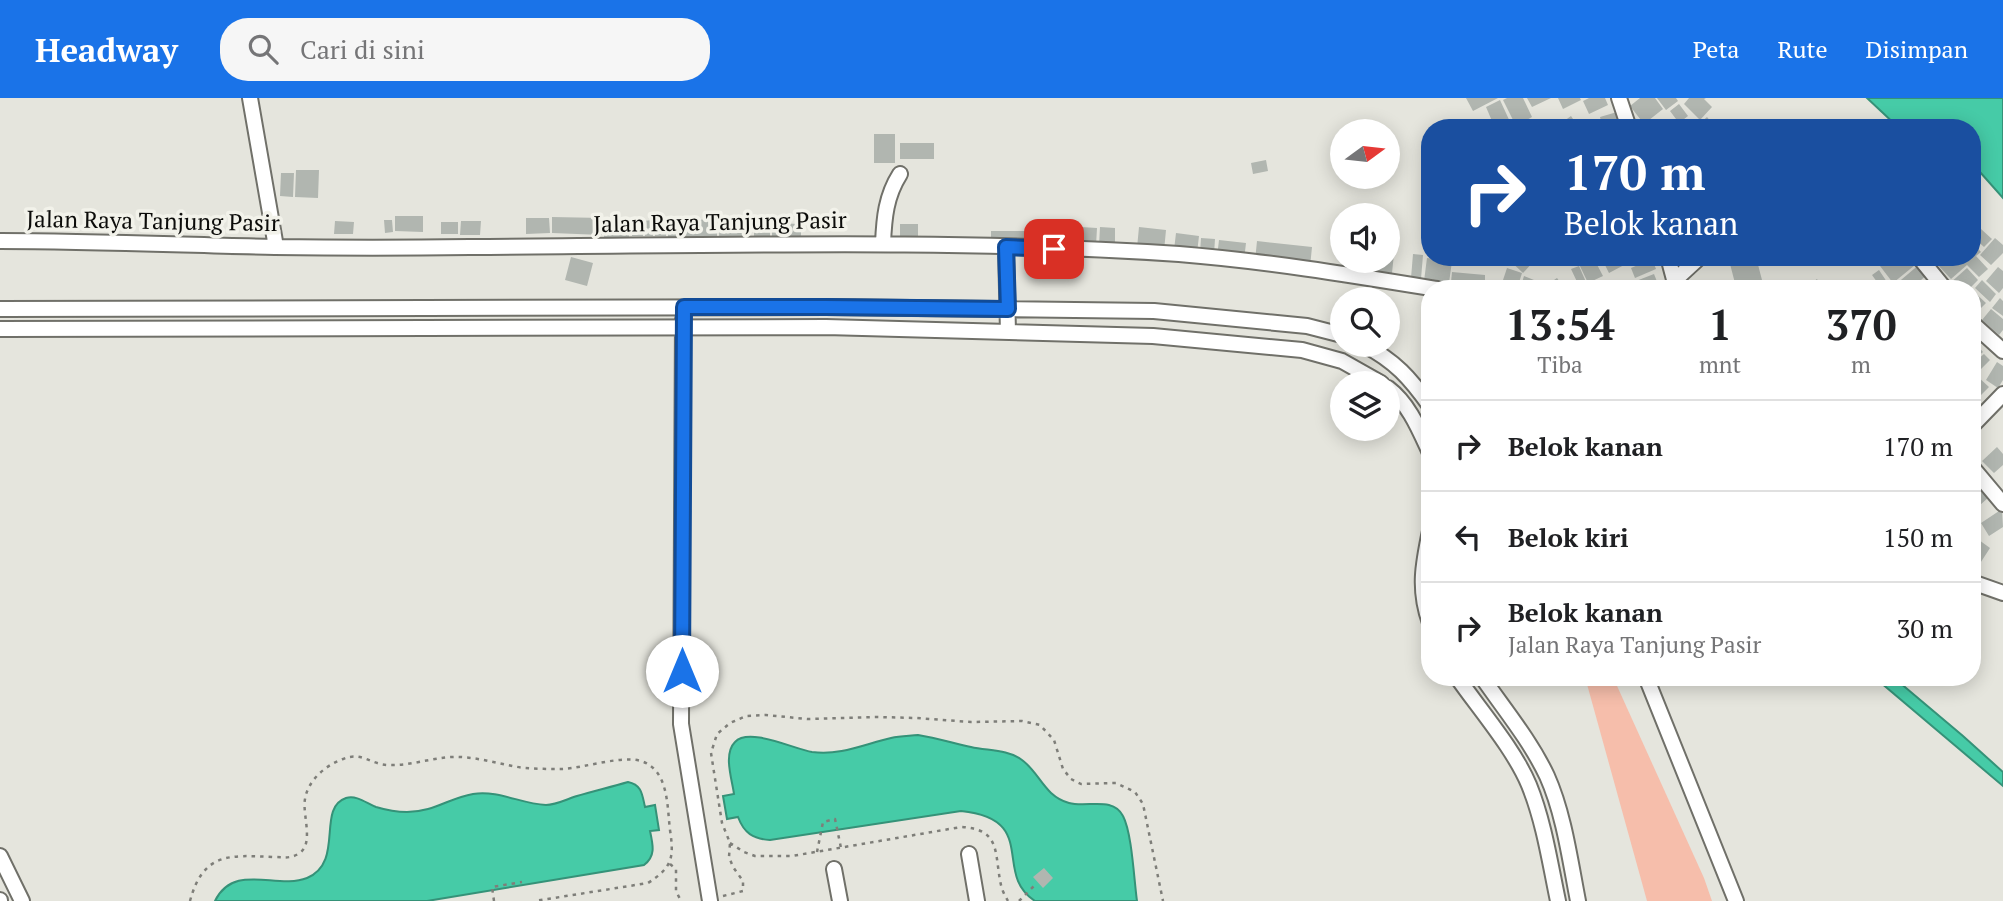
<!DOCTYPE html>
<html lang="id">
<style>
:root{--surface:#fff;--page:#f6f6f6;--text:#202124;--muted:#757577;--line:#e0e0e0;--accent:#1a73e8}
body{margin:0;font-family:"PT Serif",serif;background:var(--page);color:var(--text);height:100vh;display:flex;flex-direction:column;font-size:26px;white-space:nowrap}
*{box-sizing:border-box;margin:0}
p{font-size:23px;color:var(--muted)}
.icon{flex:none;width:38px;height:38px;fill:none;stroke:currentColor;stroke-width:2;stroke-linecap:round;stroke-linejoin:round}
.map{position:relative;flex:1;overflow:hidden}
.sheet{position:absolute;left:1421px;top:182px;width:560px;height:406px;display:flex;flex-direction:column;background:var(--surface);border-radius:28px;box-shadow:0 4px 18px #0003}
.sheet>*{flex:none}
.banner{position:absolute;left:1421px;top:21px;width:560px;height:147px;border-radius:28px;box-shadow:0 4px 18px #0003;background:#1a4fa0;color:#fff;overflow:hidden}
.needle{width:46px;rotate:75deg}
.buttons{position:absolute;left:1330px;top:21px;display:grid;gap:14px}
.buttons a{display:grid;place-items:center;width:70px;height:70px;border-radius:50%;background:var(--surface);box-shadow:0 4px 18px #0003;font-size:35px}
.pin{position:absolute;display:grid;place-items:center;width:60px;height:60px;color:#fff;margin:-30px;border-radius:14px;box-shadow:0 4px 10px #0006}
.me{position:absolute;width:77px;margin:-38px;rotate:0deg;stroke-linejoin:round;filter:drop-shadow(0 0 5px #0008)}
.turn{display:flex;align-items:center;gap:24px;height:147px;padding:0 28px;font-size:32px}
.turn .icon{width:91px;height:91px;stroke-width:2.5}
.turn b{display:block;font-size:49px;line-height:60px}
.eta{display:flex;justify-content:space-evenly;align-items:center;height:119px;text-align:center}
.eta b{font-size:42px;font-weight:700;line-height:49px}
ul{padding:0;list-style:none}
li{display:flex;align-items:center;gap:21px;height:91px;padding:0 28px;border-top:2px solid var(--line)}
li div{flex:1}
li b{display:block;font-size:26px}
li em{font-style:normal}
header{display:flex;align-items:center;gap:42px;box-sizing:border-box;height:98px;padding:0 35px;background:var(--accent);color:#fff}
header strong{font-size:33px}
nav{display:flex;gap:38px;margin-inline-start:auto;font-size:24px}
.search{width:490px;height:63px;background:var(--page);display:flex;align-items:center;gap:18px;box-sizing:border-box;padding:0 24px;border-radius:28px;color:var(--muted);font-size:26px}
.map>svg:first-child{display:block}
</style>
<header>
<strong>Headway</strong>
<div class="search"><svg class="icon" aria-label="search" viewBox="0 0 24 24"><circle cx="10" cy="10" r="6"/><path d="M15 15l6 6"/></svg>Cari di sini</div>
<nav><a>Peta</a><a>Rute</a><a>Disimpan</a></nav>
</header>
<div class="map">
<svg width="2003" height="803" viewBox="0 0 2003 803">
<rect width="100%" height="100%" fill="#e5e5dd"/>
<path fill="#f6beab" d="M1585 579H1613L1704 780 1712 803H1647Z"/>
<path fill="#46cba7" stroke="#359278" stroke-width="2" d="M1867 0H2003V100L1972 65V30H1943L1941 28 1940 30H1899Z
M1874 579H1893L1963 638 2003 674V688Z
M918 637C936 640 953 645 971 649 988 653 1007 651 1022 662 1040 675 1044 698 1069 705 1087 710 1113 698 1123 718 1132 735 1134 782 1137 803H1035C992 776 1040 721 961 713L770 742C753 741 744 735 738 719L727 721 723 698 734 696C732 681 723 656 735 644 749 629 794 651 812 654 840 658 865 646 891 640 900 638 909 638 918 637Z
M628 684C642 687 642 696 645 709L655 707 659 732 650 733C653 747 656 758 644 767L427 803H215C234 764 277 792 307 780 345 764 316 710 346 700 357 697 366 705 376 709 386 712 397 714 407 714 434 714 449 700 473 696 499 692 521 706 546 707 556 707 567 701 577 698 594 693 611 689 628 684Z"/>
<path fill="#b1b6b0" d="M1466 0H1498L1473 13Z
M1507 0H1523L1532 19 1516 28 1503 2Z
M1527 0H1551L1532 9Z
M1558 0H1580L1581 2 1563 11Z
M1589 0H1605L1608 7 1589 16 1583 3Z
M1640 0H1655L1663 11 1644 26 1630 8Z
M1657 0H1676L1678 3 1666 12Z
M1689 0H1706L1704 1 1712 9 1700 22 1684 6Z
M1500 2 1511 26 1504 30H1495L1486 9Z
M1679 6 1688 18 1679 25 1670 13Z
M1617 14 1620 23 1602 27 1600 19Z
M1571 18 1577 27 1573 30H1559L1557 28Z
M1707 19 1716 30H1698L1697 28Z
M1551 21 1556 30H1535Z
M1665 22 1671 30H1655Z
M874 36H895V65H874Z
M900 45H934V61H900Z
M1266 62 1268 73 1253 76 1251 65Z
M296 72H319L318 100 295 99Z
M281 75H294L293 99 280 98Z
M395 118H423V134L395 133Z
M552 119 603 120 602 137 552 135Z
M526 120H549L550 135 526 136Z
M666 120V138H655L654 121Z
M668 121 717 122V141L668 140Z
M384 122H392L393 134 385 135Z
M632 122H643V138H632Z
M652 122 653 138H645L644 123Z
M335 123 354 124 353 136H334Z
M461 123H481L480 137H460Z
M720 123 747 124V140L719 139Z
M441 124H458V136H441Z
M754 124H770V142H754Z
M604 125H629V139L604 140Z
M772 125 801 126V144L772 143Z
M900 126H918V145L900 146Z
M1065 128 1097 130 1096 148 1064 146Z
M1100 129 1115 130V148H1099Z
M1139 129 1166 132 1164 153 1137 150Z
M1981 131 1992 141 1984 149 1973 139Z
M991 133H1034V144L991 145Z
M1176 135 1199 138 1197 155 1174 152Z
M1201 140 1215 141 1214 156 1200 155Z
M1995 140 2003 147V155L1991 167 1980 157Z
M1219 142 1246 145 1244 162 1217 159Z
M1257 143 1312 149 1310 169 1255 163Z
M1972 144 1981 154 1976 158 1988 171 1979 179 1967 167 1951 181 1936 165 1943 159H1972Z
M1388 156H1394L1392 175 1362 171 1363 163H1388Z
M1413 156 1423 157 1421 181 1411 180Z
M571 159 593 165 587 188 565 182Z
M1485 159H1503L1496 168Z
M1506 159H1529L1534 163 1523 175Z
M1593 159 1603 178 1588 185 1579 166Z
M1605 159H1623L1626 166 1609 175 1602 161Z
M1633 159H1650L1630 168 1628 161Z
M1756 159 1762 182 1736 189 1730 166Z
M1891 159H1909L1915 167 1893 185 1880 168Z
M1427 160 1452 163 1449 185 1424 183Z
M1652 161 1656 171 1635 180 1631 170Z
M1921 165 1930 174 1911 191H1898L1895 187Z
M1579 168 1586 184 1579 188 1571 171Z
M1998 169 2003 173V190L1999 195 1986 183Z
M1507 170 1522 175 1517 191H1500Z
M1967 170 1978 182 1969 191H1953L1949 186Z
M1879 172 1889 187 1884 191H1882L1872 177Z
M1452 174 1485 177V187L1451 184Z
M1654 176 1660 191H1624L1623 188Z
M1524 178 1539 184 1537 191H1520Z
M1557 180 1565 191H1551L1548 186Z
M1817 181 1823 191H1803Z
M1982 182 1996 196 1990 204 1975 190Z
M1730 186 1732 191H1715V190Z
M1972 192 1986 205 1972 219Z
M2000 200 2003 203V218L1992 210Z
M1991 211 2003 221V232L1999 237 1982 222Z
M1975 245 1983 254 1972 263V248Z
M1984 256 1990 262 1976 276 1972 272V266Z
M1997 264 2003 268V282L1998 290 1986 282Z
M1977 278 1989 289 1979 299 1972 292V283Z
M1997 349 2003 356V367L1994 375 1982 363Z
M1980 390 1988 400 1972 414V397Z
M2002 411 2003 429 1989 438 1981 425Z
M1979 442 1990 450 1979 467 1972 462V452Z
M1044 770 1053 780 1043 790 1033 779Z"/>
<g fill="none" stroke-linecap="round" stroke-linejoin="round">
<g stroke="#707069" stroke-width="18">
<path id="minor" d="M250 0 276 149
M1619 0 1629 30
M0 143C92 143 183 147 275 149 340 150 405 150 470 149 706 148 943 140 1179 156 1266 163 1351 177 1437 191
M883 146C884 120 886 98 900 76
M1006 149 1008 234
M1668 159 1676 189
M1919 159 1945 191
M1674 183 1700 159
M0 211 826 209 1154 213 1307 228 1342 237
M683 221 681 626 710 803
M1972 225 2003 253
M0 231 826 229 1153 238 1302 252 1342 263 1381 285
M1364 247C1395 263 1410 280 1430 308
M1388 290C1409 306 1419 331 1430 355
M1972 328 2003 296
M1972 369 2003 406
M1430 433C1423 466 1418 492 1430 525
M1972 484 2003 495
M1457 579C1480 612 1514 651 1529 687 1544 724 1550 765 1558 803
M1482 579C1504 611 1530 642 1547 678 1564 716 1570 762 1578 803
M1646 579 1736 803
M969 756 977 803
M0 758 22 803
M834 771 840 803
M0 802V803"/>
</g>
<path stroke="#7e7e79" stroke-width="2.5" stroke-dasharray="3.5 5" stroke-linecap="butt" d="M730 745 744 754 755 758H792L961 729C1002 731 994 756 1001 787 1002 792 1005 798 1008 803
M817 754 823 724 835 721 841 750
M670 766 676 771V793L681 803
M723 798 743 793V783L733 769 729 759 730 745 722 725 711 655 717 636 730 625 746 618 766 617 807 621 877 619 917 620 971 624 1022 623 1040 627 1054 642 1063 671 1071 681 1081 686 1116 685 1135 694 1143 706 1163 803
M190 803C203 754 230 757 273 759 282 759 290 761 298 756 315 747 302 717 305 701 308 682 326 667 343 661 362 653 371 667 389 667 410 668 430 660 452 659 477 658 500 667 525 670 537 671 550 671 562 671 584 670 622 657 641 663 669 672 667 708 670 732 674 759 673 769 648 785L535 803
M494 803 492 789 522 784
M1019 803 1035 787"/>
<use href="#minor" stroke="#fff" stroke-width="14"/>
</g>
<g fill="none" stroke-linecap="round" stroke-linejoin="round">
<g stroke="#114b97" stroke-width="18">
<path id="route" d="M682 573 684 209H826L1008 211 1006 149 1054 151"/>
</g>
<use href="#route" stroke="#1a73e8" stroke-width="12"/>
</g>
<g text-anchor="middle" stroke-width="7" stroke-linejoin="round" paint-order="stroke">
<g font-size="23" fill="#0c0c0a" stroke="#f2f2ea">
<text transform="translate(153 123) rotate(1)" y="8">Jalan Raya Tanjung Pasir</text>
<text transform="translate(720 124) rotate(-1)" y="8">Jalan Raya Tanjung Pasir</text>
</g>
</g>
</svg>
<div class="buttons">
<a><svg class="needle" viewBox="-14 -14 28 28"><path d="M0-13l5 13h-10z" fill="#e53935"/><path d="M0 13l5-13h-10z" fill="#757577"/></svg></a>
<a><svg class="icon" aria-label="sound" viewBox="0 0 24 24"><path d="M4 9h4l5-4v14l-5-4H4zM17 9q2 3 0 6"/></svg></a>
<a><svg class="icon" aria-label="search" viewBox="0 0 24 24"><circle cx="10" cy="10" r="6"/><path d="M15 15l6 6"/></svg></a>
<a><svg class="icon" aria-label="layers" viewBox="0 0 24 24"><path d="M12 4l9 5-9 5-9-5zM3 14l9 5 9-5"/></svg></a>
</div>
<div class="pin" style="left:1054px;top:151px;background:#d93025"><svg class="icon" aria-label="arrive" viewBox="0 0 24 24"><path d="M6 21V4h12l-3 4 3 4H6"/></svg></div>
<svg class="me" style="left:682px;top:573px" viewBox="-20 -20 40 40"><circle r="19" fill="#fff"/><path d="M0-13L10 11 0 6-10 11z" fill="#1a73e8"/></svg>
<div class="banner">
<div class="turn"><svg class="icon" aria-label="right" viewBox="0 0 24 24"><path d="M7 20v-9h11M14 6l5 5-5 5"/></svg><div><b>170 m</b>Belok kanan</div></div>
</div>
<section class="sheet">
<div class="eta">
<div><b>13:54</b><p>Tiba</p></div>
<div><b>1</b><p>mnt</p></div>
<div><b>370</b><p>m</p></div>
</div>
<ul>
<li><svg class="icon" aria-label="right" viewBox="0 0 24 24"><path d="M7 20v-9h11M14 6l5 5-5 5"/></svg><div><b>Belok kanan</b></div><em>170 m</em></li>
<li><svg class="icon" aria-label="left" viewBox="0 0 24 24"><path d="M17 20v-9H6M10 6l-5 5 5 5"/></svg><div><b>Belok kiri</b></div><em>150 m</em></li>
<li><svg class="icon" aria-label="right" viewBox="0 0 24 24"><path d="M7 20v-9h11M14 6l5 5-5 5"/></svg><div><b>Belok kanan</b><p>Jalan Raya Tanjung Pasir</p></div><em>30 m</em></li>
</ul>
</section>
</div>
